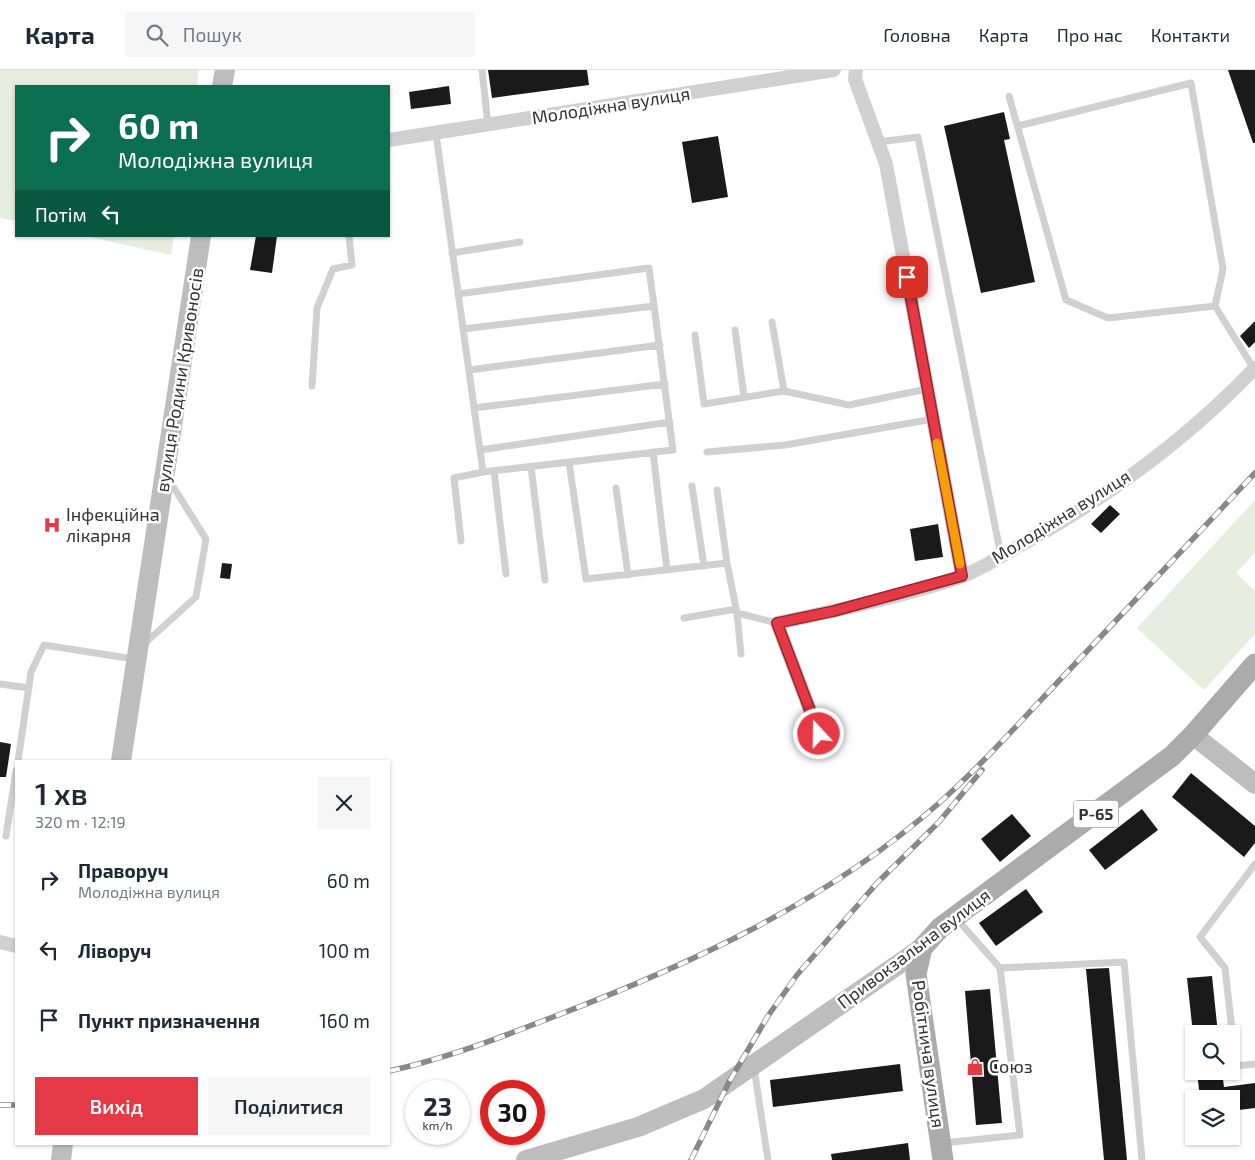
<!DOCTYPE html>
<html lang="uk">
<meta charset="utf-8">
<style>
:root{--surface:#fff;--page:#f6f6f7;--text:#1f2937;--muted:#747a83;--line:#e0e1e3;--accent:#e63946}
body{margin:0;font-family:"Exo 2",sans-serif;background:var(--page);color:var(--text);height:100vh;display:flex;flex-direction:column;font-size:19px;white-space:nowrap}
*{box-sizing:border-box;margin:0}
p{font-size:16px;color:var(--muted)}
.icon{flex:none;width:28px;height:28px;fill:none;stroke:currentColor;stroke-width:2;stroke-linecap:round;stroke-linejoin:round}
.map{position:relative;flex:1;overflow:hidden}
.sheet{position:absolute;left:15px;top:690px;width:375px;height:385px;display:flex;flex-direction:column;background:var(--surface);border-radius:0px;box-shadow:0 1px 4px #0004}
.sheet>*{flex:none}
.top-card{position:absolute;left:15px;top:15px;width:375px;height:152px;border-radius:0px;box-shadow:0 1px 4px #0004;background:#0b6e4f;color:#fff;overflow:hidden}
.fabs{position:absolute;left:1185px;top:955px;display:grid;gap:10px}
.fabs a{display:grid;place-items:center;width:55px;height:55px;border-radius:0px;background:var(--surface);box-shadow:0 1px 4px #0004;font-size:25px}
.speed{position:absolute;left:405px;top:1010px;display:flex;gap:10px;font-size:25px;font-weight:700;text-align:center}
.speed>*{display:grid;place-content:center;width:65px;height:65px;border-radius:50%;background:var(--surface);box-shadow:0 1px 4px #0004;line-height:1}
.speed small{font-size:12px;font-weight:400}
.speed .limit{border:8px solid #d22;background:#fff;color:#111}
.pin{position:absolute;display:grid;place-items:center;width:42px;height:42px;color:#fff;margin:-21px;border-radius:10px;box-shadow:0 2px 8px #0006}
.me{position:absolute;width:55px;margin:-28px;rotate:339deg;stroke-linejoin:round;filter:drop-shadow(0 0 4px #0008)}
.turn{display:flex;align-items:center;gap:18px;height:105px;padding:0 20px;font-size:22px}
.turn .icon{width:65px;height:65px;stroke-width:2.5}
.turn b{display:block;font-size:35px;line-height:42px}
.then{display:flex;align-items:center;height:48px;padding:0 20px;background:#0003;gap:10px;font-size:19px}
.round{display:grid;place-items:center;flex:none;width:52px;height:52px;border-radius:0px;background:var(--page)}
.headline{display:flex;align-items:center;justify-content:space-between;height:85px;padding:0 20px}
h1{font-size:30px;font-weight:600;line-height:38px}
.primary-button{display:flex;gap:10px;margin-top:auto;padding:10px 20px}
.primary-button a{flex:1;height:58px;border-radius:0px;background:var(--accent);color:#fff;font-size:20px;font-weight:600;line-height:58px;text-align:center}
.primary-button a+a{background:var(--page);color:var(--text)}
ul{padding:0;list-style:none}
li{display:flex;align-items:center;gap:15px;height:70px;padding:0 20px}
li div{flex:1}
li b{display:block;font-size:19px}
li em{font-style:normal}
header{display:flex;align-items:center;gap:30px;box-sizing:border-box;height:70px;padding:0 25px;background:var(--surface);border-bottom:1px solid var(--line)}
header strong{font-size:24px}
nav{display:flex;gap:28px;margin-inline-start:auto;font-size:18px}
.search{width:350px;height:45px;background:var(--page);display:flex;align-items:center;gap:12px;box-sizing:border-box;padding:0 18px;border-radius:0px;color:var(--muted);font-size:19px}
.map>svg:first-child{display:block}
</style>
<header>
<strong>Карта</strong>
<div class="search"><svg class="icon" aria-label="search" viewBox="0 0 24 24"><circle cx="10" cy="10" r="6"/><path d="M15 15l6 6"/></svg>Пошук</div>
<nav><a>Головна</a><a>Карта</a><a>Про нас</a><a>Контакти</a></nav>
</header>
<div class="map">
<svg width="1255" height="1090" viewBox="0 0 1255 1090">
<rect width="100%" height="100%" fill="#fff"/>
<path fill="#e6ecdf" d="M0 0H199L197 16H16V151L0 148Z
M85 166H174L171 185Z
M1255 430V483L1236 503 1255 521V564L1204 620 1137 558Z"/>
<path fill="#1a1a1a" d="M488 0H587L589 15 492 28Z
M1228 0H1255V73H1253Z
M449 16 451 34 411 39 409 22Z
M1004 42 1010 69 1004 70 1035 212 981 223 944 56Z
M718 66 728 127 692 133 682 72Z
M256 166H277L272 203 250 200Z
M1255 251V272L1249 278 1240 266Z
M1110 435 1120 444 1101 463 1091 454Z
M938 454 943 487 915 491 910 459Z
M222 493 232 494 230 509 220 508Z
M0 672 11 674 6 707H0Z
M1191 703 1255 756V773L1244 787 1172 727Z
M1142 739 1158 760 1105 800 1089 780Z
M1012 744 1031 766 1000 792 981 769Z
M1026 819 1043 842 996 876 979 853Z
M1109 898 1127 1090H1104L1086 899Z
M1212 906 1218 964H1193L1187 908Z
M990 919 1002 1053 976 1055 965 921Z
M900 994 903 1021 773 1037 770 1010Z
M1197 1001H1222L1224 1017 1255 1013V1038L1231 1041V1029H1200Z
M908 1073 910 1090H832L831 1084Z"/>
<g fill="none" stroke-linecap="round" stroke-linejoin="round">
<path stroke="#d0d0d0" stroke-width="7" d="M482 0 488 55
M1009 26 1066 230 1108 248 1215 236 1254 299
M1018 56 1191 13 1223 199 1215 236
M436 64 483 402
M878 72 918 67 1001 486
M452 183 520 172
M458 224 649 198 673 380 483 402 454 408 461 471
M772 252 784 321
M463 259 654 236
M735 260 744 327
M695 265 704 334 784 321 849 335 927 319
M469 300 660 275
M312 316 317 238 333 199 352 195 349 166
M474 338 665 314
M480 380 670 352
M653 382 667 500
M707 382 785 375 933 349
M569 392 586 509 727 493 737 543 741 584
M531 397 545 510
M494 401 506 504
M692 416 704 496
M616 418 628 505
M717 420 727 493
M737 543 777 553
M684 548 736 539
M144 574 196 527 206 469 169 410
M0 614 29 618
M18 691 31 602 44 575 134 589
M6 766 16 701
M1255 794 1200 867 1225 898 1236 996 1255 994
M1000 898 1124 892 1142 1090
M754 998 768 1090
M943 1073 1020 1065 1000 898 956 848"/>
<path stroke="#d0d0d0" stroke-width="14" d="M856 0 855 9 886 94 962 506
M389 70 834 0
M819 664 777 553C838 540 901 527 960 507 980 500 999 487 1017 477 1104 430 1187 369 1255 298
M0 872 16 876"/>
<path stroke="#bdbdbd" stroke-width="20" d="M222 16 225 0
M1193 665 1255 714
M121 691 201 166
M61 1090 63 1074
M526 1090 638 1057 704 1029 922 878"/>
<path stroke="#ababab" stroke-width="21" d="M943 1090 916 904 922 878 940 858 1172 686 1193 665 1255 594"/>
<g stroke="#888" stroke-width="5.5">
<path id="rail" d="M389 1001C445 989 499 968 553 947 689 895 827 832 938 734 986 691 1029 642 1074 595 1134 531 1195 467 1255 403
M0 1035H16
M691 1090 729 1012 768 946 797 905 878 812 938 753 982 700"/>
</g>
<use href="#rail" stroke="#fff" stroke-width="4" stroke-dasharray="11" stroke-linecap="butt"/>
</g>
<g fill="none" stroke-linecap="round" stroke-linejoin="round">
<g stroke="#96252e" stroke-width="12">
<path id="route" d="M819 664 777 553 834 541 962 506 907 207"/>
</g>
<use href="#route" stroke="#e63946" stroke-width="9"/>
<path stroke="#f59e0b" stroke-width="9" d="M937 373 960 494"/>
</g>
<defs>
<g id="hospital-bare" transform="scale(1.35)"><path d="M-5-5h3v3.5h4V-5h3V5h-3V1.5h-4V5h-3Z" fill="#e63946" stroke="#fff" stroke-width="2.5" paint-order="stroke"/></g>
<g id="shop-bare" transform="scale(1.35)"><path d="M-5-2.5h2.3a2.7 3.5 0 0 1 5.4 0H5L5.5 6h-11ZM-1.5-2.5h3a1.5 2.3 0 0 0-3 0Z" fill="#e63946" stroke="#fff" stroke-width="2.5" paint-order="stroke"/></g>
</defs>
<g fill-rule="evenodd">
<use href="#hospital-bare" x="52" y="455"/>
<use href="#shop-bare" x="975" y="997"/>
</g>
<g text-anchor="middle" stroke-width="5" stroke-linejoin="round" paint-order="stroke">
<rect fill="#fff" stroke="#707070" stroke-width="1" x="1073.5" y="730.5" width="45" height="27" rx="4"/>
<g font-size="16" font-weight="bold" fill="#333">
<text x="1096" y="750">Р-65</text>
</g>
<g font-size="18" fill="#333" stroke="#fff">
<text transform="translate(611 36) rotate(-9)" y="6">Молодіжна вулиця</text>
<text transform="translate(180 310) rotate(-81)" y="6">вулиця Родини Кривоносів</text>
<text transform="translate(1061 447) rotate(-32)" y="6">Молодіжна вулиця</text>
<text transform="translate(914 879) rotate(-37)" y="6">Привокзальна вулиця</text>
<text transform="translate(928 984) rotate(82)" y="6">Робітнича вулиця</text>
</g>
<g font-size="18" fill="#333" stroke="#fff" text-anchor="start">
<text x="66" y="451">Інфекційна<tspan x="66" dy="21">лікарня</tspan></text>
<text x="989" y="1003">Союз</text>
</g>
</g>
</svg>
<div class="fabs">
<a><svg class="icon" aria-label="search" viewBox="0 0 24 24"><circle cx="10" cy="10" r="6"/><path d="M15 15l6 6"/></svg></a>
<a><svg class="icon" aria-label="layers" viewBox="0 0 24 24"><path d="M12 4l9 5-9 5-9-5zM3 14l9 5 9-5"/></svg></a>
</div>
<div class="speed"><div>23<small>km/h</small></div><div class="limit">30</div></div>
<div class="pin" style="left:907px;top:207px;background:#d93025"><svg class="icon" aria-label="arrive" viewBox="0 0 24 24"><path d="M6 21V4h12l-3 4 3 4H6"/></svg></div>
<svg class="me" style="left:819px;top:664px" viewBox="-20 -20 40 40"><circle r="17" fill="#e63946" stroke="#fff" stroke-width="3"/><path d="M0-11L8 9 0 5-8 9z" fill="#fff"/></svg>
<div class="top-card">
<div class="turn"><svg class="icon" aria-label="right" viewBox="0 0 24 24"><path d="M7 20v-9h11M14 6l5 5-5 5"/></svg><div><b>60 m</b>Молодіжна вулиця</div></div>
<div class="then">Потім<svg class="icon" aria-label="left" viewBox="0 0 24 24"><path d="M17 20v-9H6M10 6l-5 5 5 5"/></svg></div>
</div>
<section class="sheet">
<div class="headline"><div><h1>1 хв</h1><p>320 m · 12:19</p></div><a class="round"><svg class="icon" aria-label="close" viewBox="0 0 24 24"><path d="M6 6l12 12M18 6L6 18"/></svg></a></div>
<ul>
<li><svg class="icon" aria-label="right" viewBox="0 0 24 24"><path d="M7 20v-9h11M14 6l5 5-5 5"/></svg><div><b>Праворуч</b><p>Молодіжна вулиця</p></div><em>60 m</em></li>
<li><svg class="icon" aria-label="left" viewBox="0 0 24 24"><path d="M17 20v-9H6M10 6l-5 5 5 5"/></svg><div><b>Ліворуч</b></div><em>100 m</em></li>
<li><svg class="icon" aria-label="arrive" viewBox="0 0 24 24"><path d="M6 21V4h12l-3 4 3 4H6"/></svg><div><b>Пункт призначення</b></div><em>160 m</em></li>
</ul>
<div class="primary-button"><a>Вихід</a><a>Поділитися</a></div>
</section>
</div>
